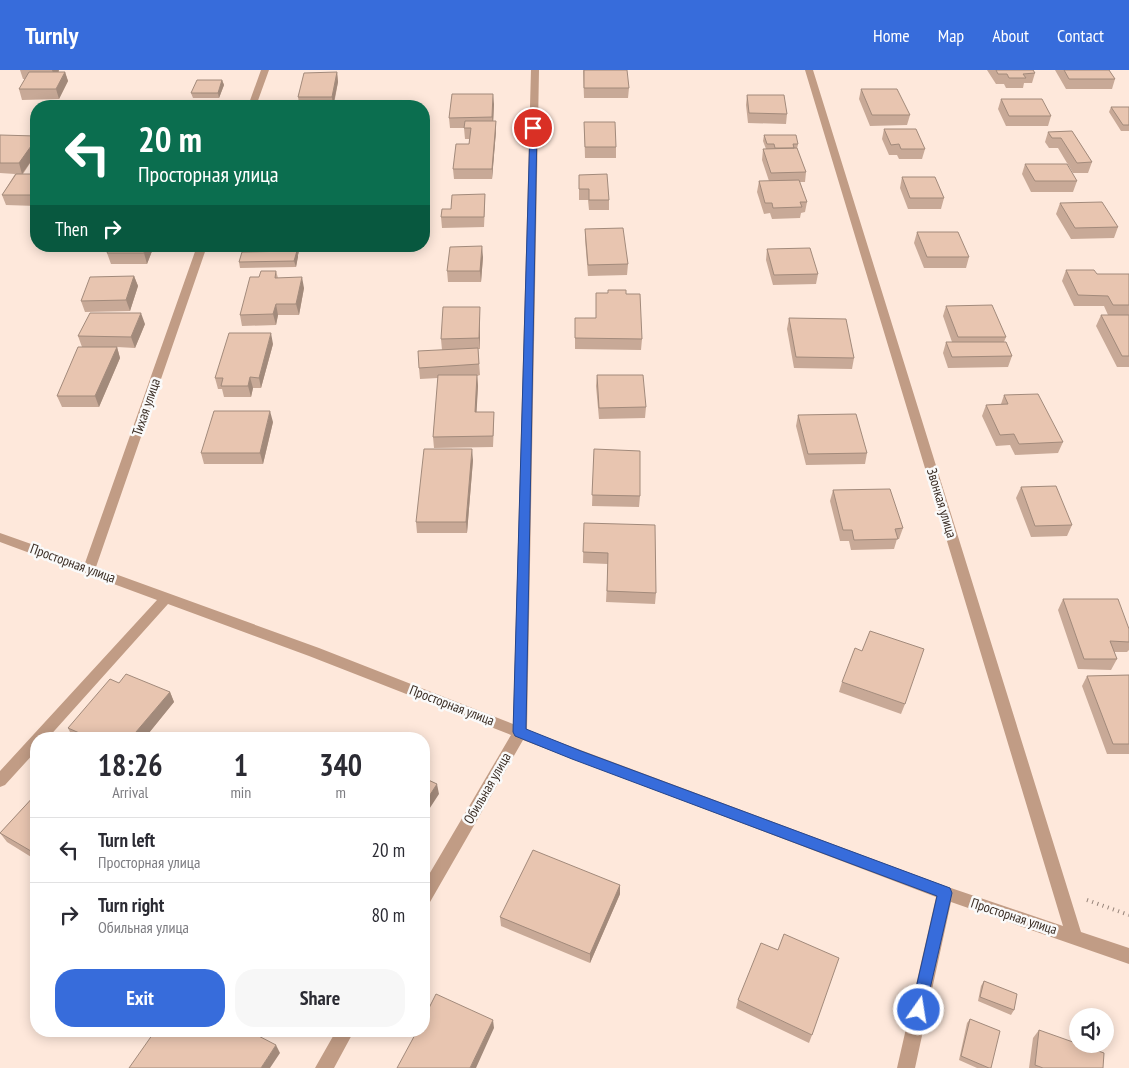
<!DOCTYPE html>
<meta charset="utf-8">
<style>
:root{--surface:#fff;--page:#f7f7f7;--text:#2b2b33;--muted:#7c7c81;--line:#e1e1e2;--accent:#376cdb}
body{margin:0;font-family:"PT Sans Narrow",sans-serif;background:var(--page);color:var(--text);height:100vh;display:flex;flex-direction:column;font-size:19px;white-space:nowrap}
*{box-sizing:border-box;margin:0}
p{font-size:16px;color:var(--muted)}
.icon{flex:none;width:28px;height:28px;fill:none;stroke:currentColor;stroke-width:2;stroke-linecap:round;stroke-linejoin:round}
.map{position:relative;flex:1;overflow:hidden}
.sheet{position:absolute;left:30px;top:662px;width:400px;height:305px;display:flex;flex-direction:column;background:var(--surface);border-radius:20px;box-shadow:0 2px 12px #0003}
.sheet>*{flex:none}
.guide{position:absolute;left:30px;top:30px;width:400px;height:152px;border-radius:20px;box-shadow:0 2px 12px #0003;background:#0b6e4f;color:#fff;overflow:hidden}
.buttons{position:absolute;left:1069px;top:938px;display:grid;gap:10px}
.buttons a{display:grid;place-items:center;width:45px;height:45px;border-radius:50%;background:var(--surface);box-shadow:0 2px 12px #0003;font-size:25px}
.pin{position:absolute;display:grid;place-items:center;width:42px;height:42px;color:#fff;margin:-21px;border:2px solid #fff;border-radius:50%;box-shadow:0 1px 5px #0007}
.me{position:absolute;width:55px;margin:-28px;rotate:13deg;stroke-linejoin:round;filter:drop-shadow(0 0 4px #0008)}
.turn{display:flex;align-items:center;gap:18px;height:105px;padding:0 25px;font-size:22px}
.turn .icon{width:65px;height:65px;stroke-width:2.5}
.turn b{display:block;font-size:35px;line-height:42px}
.then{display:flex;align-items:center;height:48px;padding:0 25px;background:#0003;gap:10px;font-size:19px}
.eta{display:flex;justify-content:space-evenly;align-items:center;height:85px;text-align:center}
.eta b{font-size:30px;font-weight:800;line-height:35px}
.cta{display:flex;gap:10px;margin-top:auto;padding:10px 25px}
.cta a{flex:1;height:58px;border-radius:20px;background:var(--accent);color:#fff;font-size:20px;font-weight:800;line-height:58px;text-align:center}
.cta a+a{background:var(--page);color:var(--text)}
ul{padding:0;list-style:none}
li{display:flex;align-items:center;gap:15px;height:65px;padding:0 25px;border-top:1px solid var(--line)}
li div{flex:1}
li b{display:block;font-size:19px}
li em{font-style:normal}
header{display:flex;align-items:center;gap:30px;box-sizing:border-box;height:70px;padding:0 25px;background:var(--accent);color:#fff}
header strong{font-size:24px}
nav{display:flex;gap:28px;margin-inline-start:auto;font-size:18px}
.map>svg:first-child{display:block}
</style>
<header>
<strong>Turnly</strong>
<nav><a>Home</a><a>Map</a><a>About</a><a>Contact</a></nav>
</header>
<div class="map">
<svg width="1129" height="998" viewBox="0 0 1129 998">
<rect width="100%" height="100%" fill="#fee8db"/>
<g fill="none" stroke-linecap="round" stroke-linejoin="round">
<path stroke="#958379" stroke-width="4" stroke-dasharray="1 4.5" stroke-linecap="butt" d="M1087 830 1129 845"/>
<path fill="#c19c85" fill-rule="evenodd" d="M261 0H269L256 36H248Z
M531 0H539L527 660 945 816 1063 856 805 0H813L1081 862 1129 878V894L951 832 915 998H897L936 827 523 670 430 832 424 834V813L511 665 309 586 168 534 47 669H36V681L5 715 0 717V701L157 530 0 472V463L85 493 197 176H207L96 497 319 578 513 654Z
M336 961H354L334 998H315Z"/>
</g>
<path fill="#c8a997" d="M20 0H59V2H65L68 11 59 29 22 30 19 19 25 9H23Z
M583 0 629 18 628 28H584Z
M987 0H1033L1035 3 1032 13H1024L1023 18H1006L1004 14H996Z
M1055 0H1109L1115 9 1112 19H1066Z
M337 2 338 12 334 34H340V36H290L299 33 298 27Z
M222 10 224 15 219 28H193L191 23Z
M861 19 910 45 907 55 870 56 859 29Z
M747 25 787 44 786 54 748 53 746 35Z
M1001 29 1051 46 1048 56H1006L998 39Z
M494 34 493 51H496V61L492 109H454L453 99 469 74V69H465L464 58H450L449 48Z
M1111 37H1129V61H1121L1109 42Z
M584 52 616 77V88H585Z
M884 59 925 79 922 89H899L897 85H889L882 69Z
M1072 61 1092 92 1088 103H1073L1058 78H1049L1045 72 1048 62Z
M0 65 36 84 23 104H36V136L6 135 2 125 15 104 0 103Z
M764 65 798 74 797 79 806 102 805 112H800L807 132 805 142 801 143 800 148 772 149 770 143 764 144 757 122 759 111H769L762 90 763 79H766L763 71Z
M1025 94 1077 111 1073 122H1031L1022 104Z
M579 105 609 130V140H589L588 130H579Z
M902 107 944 128 941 139H908L900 118Z
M485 124V135L484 157 442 158 441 147 451 139Z
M1060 133 1118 157 1114 168 1071 169 1056 144Z
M585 159 628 194 627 205 588 206 585 169Z
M917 162 969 187 966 198H924L914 173Z
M154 176 147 194H111L107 183Z
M256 176H300L298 185 296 197 240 198 239 192 257 182Z
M767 179 818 204 816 214 773 215 766 190Z
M483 187 481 212H448L447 201Z
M1066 200 1097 204H1129V297H1117L1096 256 1101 245H1108L1104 236H1074L1062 211Z
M276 201 278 208 304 218 299 245H278L276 255 242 256 240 245 259 207Z
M134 206 138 216 130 241 85 242 81 231Z
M626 224 642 269 641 280 575 279V248H596Z
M946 236 1006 267 1004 272 1012 286 1008 297 948 298 943 283 946 272H952L943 246Z
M480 247V279H478L480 305 477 306 478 316 476 342H494V353L493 377 434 378 433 367 438 308 420 309 419 298 442 280 441 269Z
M789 248 854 288 852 299 794 298 787 259Z
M145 254 135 278 117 277 120 288 99 337H62L57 326 82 277 78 266Z
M273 274 261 318H253L251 327H224L222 319H218L215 308Z
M597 305 646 337 645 348 599 349 596 316Z
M1004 325 1063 372 1058 383 1015 385 1010 375 996 376 982 346 986 335 1001 334Z
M798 345 867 383 865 394 806 395 796 356Z
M273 352 263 394H204L201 383Z
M594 379 640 426 639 437 592 436Z
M473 390 467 463H417L416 452Z
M1021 417 1072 455 1067 466 1031 467 1016 428Z
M833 420 903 458 899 469H897L894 479 851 480 849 471H840L830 431Z
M584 453 656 523 655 534 606 532 608 494 583 493Z
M1063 529 1129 559V580L1127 582H1114L1117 589 1111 600 1078 599 1058 540Z
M1129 605V684H1107L1082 616 1087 606Z
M842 612 905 634 901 644 839 622Z
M119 613 170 622 174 632 144 669H75L73 668 68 658Z
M36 724V790L7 772 0 763Z
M620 815V824L590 893 501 856 500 847Z
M984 911 1014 940 1011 945 978 931 981 916Z
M738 930 812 965 809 973 736 938Z
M970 949 991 998H977L959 990 967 953Z
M1039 960 1103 998H1029L1033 968Z"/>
<path fill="#a28a7b" d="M52 0H59L55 8Z
M65 2 68 11 59 29 56 19Z
M337 2 338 12 333 36 332 27Z
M222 10 224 15 219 28 218 23Z
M493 24 494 34 493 57 492 47Z
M496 51V61L492 109V99Z
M36 69V84L22 104 19 93Z
M146 176H154L147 194 144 183Z
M296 176H300L298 185Z
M482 176 483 187 481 212 480 201Z
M297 181 298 187 296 197 294 191Z
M134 206 138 216 130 241 126 230Z
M302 207 304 218 299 245 296 234Z
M276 234 278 245 276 255 273 244Z
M480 237V279L479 268Z
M141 243 145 254 135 278 131 267Z
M271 263 273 274 261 318 259 308Z
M117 277 120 288 99 337 95 326Z
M477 305 478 316 476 353 475 342Z
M250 307 253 318 251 327 248 316Z
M270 341 273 352 263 394 260 383Z
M472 379 473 390 467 463 466 452Z
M170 622 174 632 144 669H130Z
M437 714 439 724 424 747V734Z
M620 815V824L590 893V884Z
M493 950 494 958 476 998H470Z
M276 975 280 983 270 998H261Z"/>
<path fill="#e8c5b0" stroke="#a28a7b" d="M584 0H627L629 18H584Z
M996 0H1033L1035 3 1023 4 1026 8H1009L1007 4H998Z
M1064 0H1109L1115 9H1069Z
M29 2H65L56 19H19Z
M337 2 332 27H298L304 3Z
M197 10H222L218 23H191Z
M861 19H897L910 45H872Z
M452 24H493L492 47 449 48Z
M747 25H784L787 44 749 43Z
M1001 29H1042L1051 46H1009Z
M292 33 340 34 339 36H290Z
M1111 37H1129V55H1123Z
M465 51H496L492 99H453L456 74H469L471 58H464Z
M584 52H615L616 77H585Z
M884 59H916L925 79H901L899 74 891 75Z
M1072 61 1092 92 1077 93 1061 68H1052L1048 62Z
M0 65 36 66V69L19 93H0Z
M764 65H796L798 74H793L794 78H775L774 74H767Z
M797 78 806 102 771 103 763 79Z
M1025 94H1067L1077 111H1035Z
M16 104H36V125H2Z
M607 104 609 130H589V119H579V105Z
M902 107H935L944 128H910Z
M799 110 807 132H800L802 137 773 138 772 133H765L759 111Z
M485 124 484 147H441L442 139H451L452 125Z
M1102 132 1118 157 1075 158 1060 133Z
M623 158 628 194 588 195 585 159Z
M917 162H958L969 187H927Z
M110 176H146L144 183H107Z
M482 176 480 201H447L450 177Z
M810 178 818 204 774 205 767 179Z
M297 181 294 191 239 192 242 182Z
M1066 200H1094L1097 204H1129V235H1113L1108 226 1078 225Z
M261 201H276L275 208 302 207 296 234H276L273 244 240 245 250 207H259Z
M134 206 126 230 81 231 90 207Z
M608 220H626V224H640L642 269 575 268V248H596V223H608Z
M992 235 1006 267H958L946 236Z
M443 237H480L479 268 441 269Z
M90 243H141L131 267 78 266Z
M1101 245H1129V286H1122Z
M789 248 846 249 854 288 796 287Z
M229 263H271L259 308 250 307 248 316H221L223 308H215Z
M946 272H1006L1012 286 952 287Z
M78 277H117L95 326H57Z
M478 278 479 294 419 298 418 281Z
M438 305H477L475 342H494L493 366 433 367Z
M597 305H643L646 337 599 338Z
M1038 324 1063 372 1019 374 1014 364 1000 365 986 335 1008 334 1004 325Z
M214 341H270L260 383H201Z
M856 344 867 383 808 384 798 345Z
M424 379H472L466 452H416Z
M594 379 640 381V426L592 425Z
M1056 416 1072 455 1035 456 1021 417Z
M890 419 903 458 895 459 898 469 854 470 852 460H843L833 420Z
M584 453 655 455 656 523 607 521 608 483 583 482Z
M1063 529H1118L1129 559V572L1110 571 1117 589H1084Z
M870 561 924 579 905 634 842 612 855 578 862 581Z
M126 604 170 622 130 669H93L68 658 110 609 119 613Z
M1129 605V674H1113L1087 606Z
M424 708 437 714 424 734Z
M36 724V784L0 763Z
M533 780 620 815 590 884 500 847Z
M784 864 839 888 812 965 738 930 761 873 778 880Z
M984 911 1017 924 1014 940 980 927Z
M436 924 493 950 470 998H397L417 961H424V948Z
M970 949 1000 961 991 998H989L961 986Z
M1039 960 1104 983 1103 998H1043L1035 995Z
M155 961H249L276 975 261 998H129Z"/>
<path fill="#376cdb" stroke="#24468e" d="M533 56 537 58 526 659 581 681 950 818 952 823 924 945 919 947 914 945 911 940 937 826 572 689 515 666 513 662 530 58Z"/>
<g text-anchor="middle" stroke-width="5" stroke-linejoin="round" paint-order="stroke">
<g font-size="14" fill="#3b2e25" stroke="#fafafa">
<text transform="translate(146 337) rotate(-71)" y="5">Тихая улица</text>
<text transform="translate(942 433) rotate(73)" y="5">Звонкая улица</text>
<text transform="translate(73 493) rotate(20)" y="5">Просторная улица</text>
<text transform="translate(452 635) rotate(21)" y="5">Просторная улица</text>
<text transform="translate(487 718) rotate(-60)" y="5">Обильная улица</text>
<text transform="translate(1014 846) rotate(18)" y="5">Просторная улица</text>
</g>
</g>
</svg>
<div class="buttons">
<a><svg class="icon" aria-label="sound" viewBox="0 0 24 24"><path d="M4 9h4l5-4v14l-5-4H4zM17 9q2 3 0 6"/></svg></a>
</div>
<div class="pin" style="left:533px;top:58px;background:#d93025"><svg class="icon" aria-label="arrive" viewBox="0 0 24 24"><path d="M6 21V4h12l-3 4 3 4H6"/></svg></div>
<svg class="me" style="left:919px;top:940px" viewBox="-20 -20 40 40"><circle r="17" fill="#376cdb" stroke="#fff" stroke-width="3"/><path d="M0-11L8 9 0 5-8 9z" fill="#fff"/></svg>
<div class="guide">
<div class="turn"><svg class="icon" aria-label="left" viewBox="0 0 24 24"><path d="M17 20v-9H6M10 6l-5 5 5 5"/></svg><div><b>20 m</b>Просторная улица</div></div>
<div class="then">Then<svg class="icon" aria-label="right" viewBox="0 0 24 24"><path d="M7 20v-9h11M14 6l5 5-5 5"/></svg></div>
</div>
<section class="sheet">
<div class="eta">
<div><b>18:26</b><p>Arrival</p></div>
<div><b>1</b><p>min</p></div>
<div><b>340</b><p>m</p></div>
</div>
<ul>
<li><svg class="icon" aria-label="left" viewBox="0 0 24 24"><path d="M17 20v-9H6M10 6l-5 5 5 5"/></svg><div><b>Turn left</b><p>Просторная улица</p></div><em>20 m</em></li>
<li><svg class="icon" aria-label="right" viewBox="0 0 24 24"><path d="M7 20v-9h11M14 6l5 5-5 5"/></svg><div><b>Turn right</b><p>Обильная улица</p></div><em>80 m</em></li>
</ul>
<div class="cta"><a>Exit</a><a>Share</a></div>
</section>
</div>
